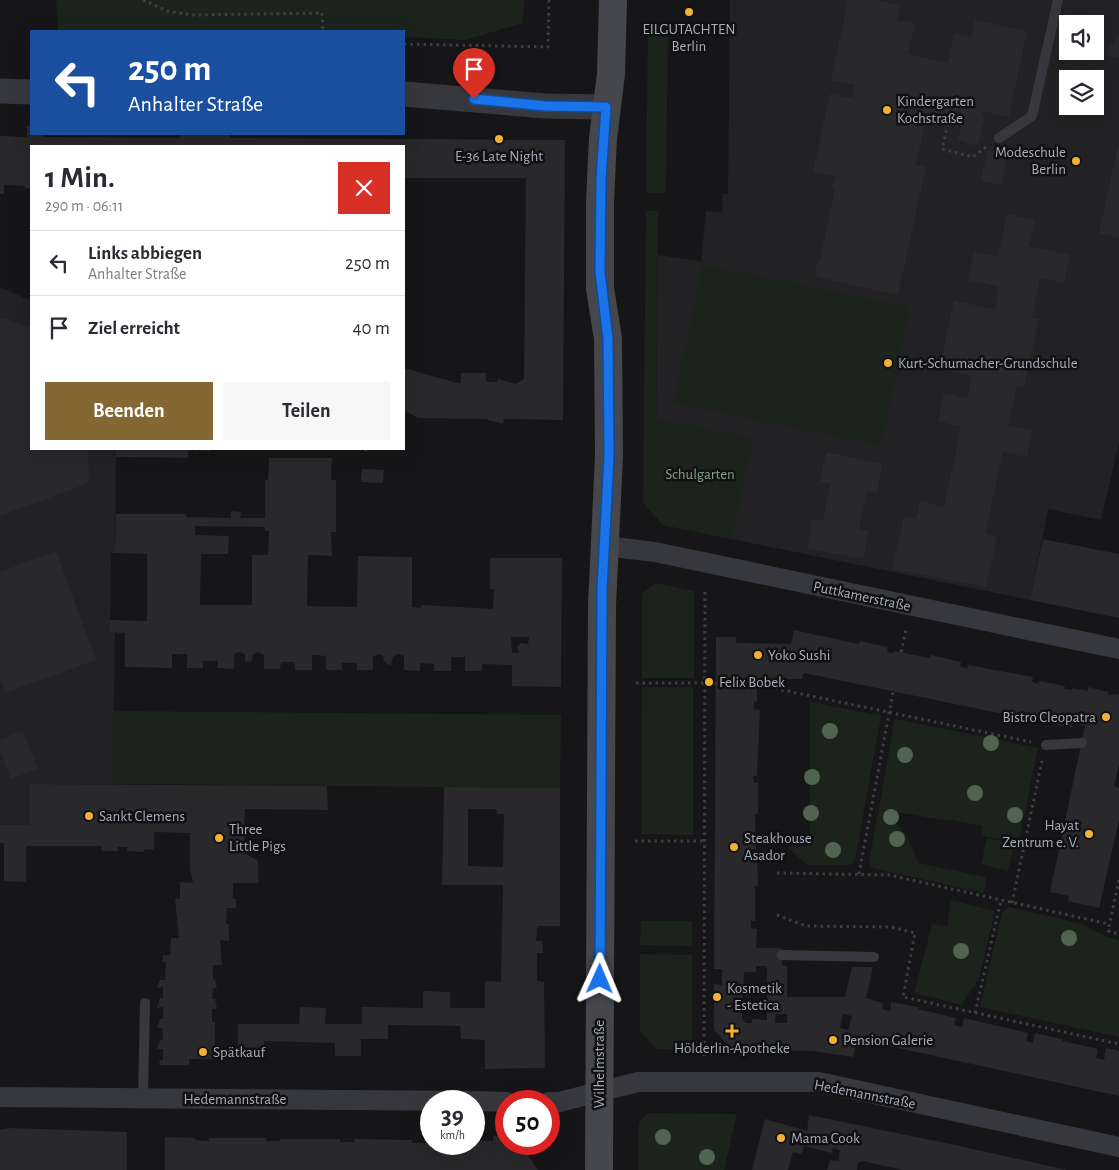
<!DOCTYPE html>
<html lang="de">
<meta charset="utf-8">
<style>
:root{--surface:#fff;--page:#f7f7f7;--text:#2b2b33;--muted:#7c7c81;--line:#e1e1e2;--accent:#856733}
body{margin:0;font-family:"Alegreya Sans",sans-serif;background:var(--page);color:var(--text);height:100vh;display:flex;flex-direction:column;font-size:19px;white-space:nowrap}
*{box-sizing:border-box;margin:0}
p{font-size:16px;color:var(--muted)}
.icon{flex:none;width:28px;height:28px;fill:none;stroke:currentColor;stroke-width:2;stroke-linecap:round;stroke-linejoin:round}
.map{position:relative;flex:1;overflow:hidden}
.panel{position:absolute;left:30px;top:145px;width:375px;height:305px;display:flex;flex-direction:column;background:var(--surface);border-radius:0px;box-shadow:0 5px 20px #0002}
.panel>*{flex:none}
.guide{position:absolute;left:30px;top:30px;width:375px;height:105px;border-radius:0px;box-shadow:0 5px 20px #0002;background:#1a4fa0;color:#fff;overflow:hidden}
.controls{position:absolute;left:1059px;top:15px;display:grid;gap:10px}
.controls a{display:grid;place-items:center;width:45px;height:45px;border-radius:0px;background:var(--surface);box-shadow:0 5px 20px #0002;font-size:25px}
.speed{position:absolute;left:420px;top:1090px;display:flex;gap:10px;font-size:25px;font-weight:700;text-align:center}
.speed>*{display:grid;place-content:center;width:65px;height:65px;border-radius:50%;background:var(--surface);box-shadow:0 5px 20px #0002;line-height:1}
.speed small{font-size:12px;font-weight:400}
.speed .limit{border:8px solid #d22;background:#fff;color:#111}
.pin{position:absolute;display:grid;place-items:center;width:42px;height:42px;color:#fff;margin:-51px -21px;border-radius:50% 50% 50% 0;rotate:-45deg;box-shadow:0 0 5px #0007}
.pin .icon{rotate:45deg}
.me{position:absolute;width:55px;margin:-28px;rotate:1deg;stroke-linejoin:round;filter:drop-shadow(0 0 4px #0008)}
.turn{display:flex;align-items:center;gap:18px;height:105px;padding:0 15px;font-size:22px}
.turn .icon{width:65px;height:65px;stroke-width:2.5}
.turn b{display:block;font-size:35px;line-height:42px}
.round{display:grid;place-items:center;flex:none;width:52px;height:52px;border-radius:0px;background:var(--page)}
.overview{display:flex;align-items:center;justify-content:space-between;height:85px;padding:0 15px}
h1{font-size:30px;font-weight:600;line-height:38px}
.primary-button{display:flex;gap:10px;margin-top:auto;padding:10px 15px}
.primary-button a{flex:1;height:58px;border-radius:0px;background:var(--accent);color:#fff;font-size:20px;font-weight:600;line-height:58px;text-align:center}
.primary-button a+a{background:var(--page);color:var(--text)}
ul{padding:0;list-style:none}
li{display:flex;align-items:center;gap:15px;height:65px;padding:0 15px;border-top:1px solid var(--line)}
li div{flex:1}
li b{display:block;font-size:19px}
li em{font-style:normal}
.map>svg:first-child{display:block}
</style>
<div class="map">
<svg width="1119" height="1170" viewBox="0 0 1119 1170">
<rect width="100%" height="100%" fill="#161618"/>
<path fill="#222225" fill-rule="evenodd" d="M730 0H1119V443L1101 520 1048 509 1030 600 663 525 655 515 658 255 701 261 706 211 722 212 723 194H728ZM1068 24H1095V51H1068ZM1068 79H1095V106H1068Z
M0 287 31 301V449H116L115 553H111L110 632H115L113 784H31L30 825H0Z"/>
<path fill="#1c231d" d="M56 0H524L523 23 465 40 404 37V31H58Z
M648 25H668L666 193H646Z
M646 211H658L656 419 753 438 732 539 663 525 643 503Z
M702 265 910 307 881 446 674 403Z
M655 583 694 591V678H642V594Z
M642 687H693V835L641 834Z
M810 702 881 716 855 860 850 865H807L787 847 810 846Z
M114 711 561 715 560 788 113 784Z
M895 719 1038 748 1018 844 981 835 982 826 953 820H942L880 809C903 829 908 834 918 863L986 877 984 893 872 868 869 862Z
M987 838 1014 844 1008 871 981 864Z
M951 900 995 911 979 979 961 1005 914 993 932 924 947 927Z
M1009 907 1079 923 1107 937 1119 940V1037L980 1007 1002 912Z
M641 921H692V946L640 945Z
M640 954 692 955V1050L656 1049 640 1031Z
M648 1113 737 1114 724 1170H638L639 1123Z"/>
<path fill="#29292c" fill-rule="evenodd" d="M848 0H876L900 5 897 20 915 23 908 54 948 63 954 33 971 37 975 20 1027 31 1009 117 983 111 982 117 985 118 978 144 975 143 974 146 958 140 961 127 926 120 916 165 926 167 898 295 817 277 815 272 818 261 820 260 835 189 832 188 834 179 838 177 813 172 830 94 855 99V97H852L855 85 831 80Z
M1116 36 1119 37V58L1107 56 1110 43 1114 44Z
M27 126H31V134H43V137L179 138 181 134H230V138H244L565 140 563 420 504 419 503 424 485 419 418 418 404 410V368L457 383H461V373H486V382H497L498 379 516 384 524 379 526 178H404V146H31V188L25 189V186L4 185V194H0V136L27 137Z
M1118 145H1119V238L1099 233Z
M987 150 1008 154 1002 185 981 181Z
M1007 214 1035 220 1029 246 1070 255 1064 283 1040 278 1032 318 1039 319 1024 387 1017 386 1008 425 1033 430 1027 457 1003 452 985 534 997 537 986 587 892 569 904 517 916 519 920 501 944 507 961 427 938 421 944 393 967 399 972 376 939 369 954 301 995 309 999 287 968 280 974 252 998 257Z
M4 318 26 327 31 324V449H88L89 483 0 516V319Z
M116 449H188V458L116 457Z
M826 452 882 464 877 493 867 491 859 529 869 530 863 559 807 548 812 519 823 521 830 484 820 482Z
M269 458H332L331 480H336V532H331L332 556 308 555 307 606 357 607 358 556 412 557V607L421 608V605L493 609 494 589H490V558H562L561 687 512 686V665L482 664V671H465V657H451V671H434V664L420 663V671L404 670V656L398 654 393 657 391 665 387 664 383 660 384 657 379 654 373 657V670H357V663H342V670H326V656L312 655V670H295V662H281L280 669H264V655L258 652 253 655 252 661 249 662 245 661V654L239 652 234 654V669L217 668 218 661H203V668H187V654H172V668L125 667V633L110 632V620L147 621V554L115 553 116 514H186V517L231 518V511L241 512 240 518H265V480H268ZM195 526 265 527V531H269L268 555H252V605H200L201 554H228L229 536 195 535ZM511 637H529L528 644 520 643 517 647 519 653H512Z
M362 469 384 470 383 483 361 482Z
M1043 539 1119 554V618L1030 600Z
M56 551 96 660 5 693 0 679V572Z
M794 630 859 644 860 641 888 647 887 652 894 653V651L930 658 931 655 961 662 960 666 967 669 968 665 1033 677 1032 682 1039 684V681L1065 686 1064 689 1072 690V688L1088 691V687L1109 692 1108 695 1119 694V764L1114 786 1119 788V820L1099 908 1068 901 1069 896 1050 892 1085 726 1072 723 1071 728 804 673 802 679H767L757 689V701L754 702V709L760 710 757 776H753L754 783H758V814H755L756 849H752L753 856H757L758 886H755V921H751V928L757 929 756 948H782V966H787V997H845L852 967H873L866 998 883 1003 882 1009 890 1011 891 1002 918 1007V1009L956 1018 954 1025 962 1027 964 1018 1028 1033 1026 1041 1033 1043 1035 1033 1062 1039V1041L1098 1049 1096 1058 1104 1060 1106 1048 1119 1051V1096L857 1039 853 1057 813 1051 732 1050 714 1030V984L722 985V969H714L716 637H736V643L791 644ZM756 966H767V1020L752 1019V1023H746L742 1019 744 972H756ZM776 1014H787V1023H775ZM843 1014 852 1016 848 1030 840 1028Z
M23 731 38 769 11 779 0 751V740Z
M30 784 327 786 328 810 245 809 244 853 258 861V883H233V899H236V908H227L226 924H229V941L220 940 222 965H213V979L215 980 217 988H213L212 999H215L217 1009H212V1022H215V1059H189V1065H159L160 1060H163V1049H157L160 1040H163L162 1028H157L160 1019H163V1007L157 1008 160 998H163V987L157 988 160 980H165L166 962H163V955H170L171 938H179L175 899H180V882L193 883 190 869V833L154 832V850L144 849V852L127 851V847H118V851H102V846H26V882L4 881V843H0V825H30Z
M444 787 560 788V926H537L536 941H542L543 953H537V981L544 982 545 1068 485 1069V1040L461 1039 460 1026 388 1025V1039H361V1056H335V1043L264 1041V1056L238 1054V1024H299L300 1007 326 1008 325 1024H362V1007L423 1008V991L450 992V1008H485V981L501 982 503 885H442ZM468 809H496L497 814H504L503 867 468 866Z
M809 1115 955 1145 1067 1170H904L862 1161 858 1163 857 1170H827L830 1160 839 1161 840 1150 833 1148 832 1153 804 1146 802 1154 793 1152 788 1170H752L765 1119 807 1131Z
M11 1128 127 1132V1170H0V1130Z
M493 1136H506V1144H520L538 1170H165V1137L195 1138V1140L209 1141V1138H266V1141H280V1139H340V1142H354V1139L412 1140V1143H427V1140H431V1144H474V1140L493 1141Z"/>
<g fill="none" stroke-linecap="round" stroke-linejoin="round">
<path stroke="#3d3f44" stroke-width="3" stroke-dasharray="2.5 4" stroke-linecap="butt" d="M143 0 167 11 192 15 322 13 323 31
M404 44 548 47 549 0
M948 124 942 149 973 157 986 147
M188 449H214
M365 449 369 452
M901 652 906 630
M636 683H716
M763 683 778 689 1031 742
M635 841H704
M777 873 889 875 1109 924
M859 874 893 692
M1119 880 1108 931 1119 934
M1012 903 1042 761
M777 915 806 926 891 927 915 933 903 997 1119 1044
M975 1013 1001 900
M704 1056 705 588"/>
<path stroke="#37383d" stroke-width="10" d="M999 138 1032 116 1058 0
M1046 745 1082 743
M782 955 874 957
M143 1098 145 1003"/>
<path stroke="#37383d" stroke-width="20" d="M605 546 655 552 1119 649
M0 1097 469 1101
M474 1101 506 1102
M549 1102H559L638 1082H819L1119 1147"/>
<path stroke="#37383d" stroke-width="25" d="M0 91 31 92
M404 94 545 106 606 107"/>
<path stroke="#45474d" stroke-width="28" d="M599 1170 602 605 609 456 608 339 600 288V202L603 138 611 74 613 0"/>
</g>
<g fill="#506452">
<circle cx="830" cy="731" r="8"/>
<circle cx="991" cy="743" r="8"/>
<circle cx="905" cy="755" r="8"/>
<circle cx="812" cy="777" r="8"/>
<circle cx="975" cy="793" r="8"/>
<circle cx="811" cy="813" r="8"/>
<circle cx="1015" cy="815" r="8"/>
<circle cx="891" cy="817" r="8"/>
<circle cx="897" cy="839" r="8"/>
<circle cx="833" cy="850" r="8"/>
<circle cx="1069" cy="938" r="8"/>
<circle cx="961" cy="951" r="8"/>
<circle cx="663" cy="1137" r="8"/>
<circle cx="707" cy="1157" r="8"/>
</g>
<g fill="none" stroke-linecap="round" stroke-linejoin="round">
<g stroke="#114b97" stroke-width="12">
<path id="route" d="M474 99 545 106 606 107 601 179 600 272 608 339 609 456 602 590 600 979"/>
</g>
<use href="#route" stroke="#1a73e8" stroke-width="9"/>
</g>
<g fill="#f2b134" stroke="#111113" stroke-width="2">
<circle cx="689" cy="12" r="5"/>
<circle cx="887" cy="110" r="5"/>
<circle cx="499" cy="139" r="5"/>
<circle cx="1076" cy="161" r="5"/>
<circle cx="888" cy="363" r="5"/>
<circle cx="758" cy="655" r="5"/>
<circle cx="709" cy="682" r="5"/>
<circle cx="1106" cy="717" r="5"/>
<circle cx="89" cy="816" r="5"/>
<circle cx="1089" cy="834" r="5"/>
<circle cx="219" cy="838" r="5"/>
<circle cx="734" cy="847" r="5"/>
<circle cx="717" cy="997" r="5"/>
<path d="M729.5 1023.5h5v5h5v5h-5v5h-5v-5h-5v-5h5z"/>
<circle cx="833" cy="1040" r="5"/>
<circle cx="203" cy="1052" r="5"/>
<circle cx="781" cy="1138" r="5"/>
</g>
<g text-anchor="middle" stroke-width="5" stroke-linejoin="round" paint-order="stroke">
<g font-size="15" fill="#a8adb8" stroke="#111113" text-anchor="start">
<text x="689" y="34" text-anchor="middle">EILGUTACHTEN<tspan x="689" dy="17">Berlin</tspan></text>
<text x="897" y="106">Kindergarten<tspan x="897" dy="17">Kochstraße</tspan></text>
<text x="1066" y="157" text-anchor="end">Modeschule<tspan x="1066" dy="17">Berlin</tspan></text>
<text x="499" y="161" text-anchor="middle">E-36 Late Night</text>
<text x="898" y="368">Kurt-Schumacher-Grundschule</text>
<text x="768" y="660">Yoko Sushi</text>
<text x="719" y="687">Felix Bobek</text>
<text x="1096" y="722" text-anchor="end">Bistro Cleopatra</text>
<text x="99" y="821">Sankt Clemens</text>
<text x="1079" y="830" text-anchor="end">Hayat<tspan x="1079" dy="17">Zentrum e. V.</tspan></text>
<text x="229" y="834">Three<tspan x="229" dy="17">Little Pigs</tspan></text>
<text x="744" y="843">Steakhouse<tspan x="744" dy="17">Asador</tspan></text>
<text x="727" y="993">Kosmetik<tspan x="727" dy="17">- Estetica</tspan></text>
<text x="843" y="1045">Pension Galerie</text>
<text x="732" y="1053" text-anchor="middle">Hölderlin-Apotheke</text>
<text x="213" y="1057">Spätkauf</text>
<text x="791" y="1143">Mama Cook</text>
</g>
<g font-size="15" fill="#7fa381" stroke="#111113">
<text x="700" y="479">Schulgarten</text>
</g>
<g font-size="15" fill="#a8adb8" stroke="#111113">
<text transform="translate(862 596) rotate(12)" y="5">Puttkamerstraße</text>
<text transform="translate(599 1064) rotate(-90)" y="5">Wilhelmstraße</text>
<text transform="translate(865 1094) rotate(11)" y="5">Hedemannstraße</text>
<text x="235" y="1104">Hedemannstraße</text>
</g>
</g>
</svg>
<div class="controls">
<a><svg class="icon" aria-label="sound" viewBox="0 0 24 24"><path d="M4 9h4l5-4v14l-5-4H4zM17 9q2 3 0 6"/></svg></a>
<a><svg class="icon" aria-label="layers" viewBox="0 0 24 24"><path d="M12 4l9 5-9 5-9-5zM3 14l9 5 9-5"/></svg></a>
</div>
<div class="speed"><div>39<small>km/h</small></div><div class="limit">50</div></div>
<div class="pin" style="left:474px;top:99px;background:#d93025"><svg class="icon" aria-label="arrive" viewBox="0 0 24 24"><path d="M6 21V4h12l-3 4 3 4H6"/></svg></div>
<svg class="me" style="left:600px;top:979px" viewBox="-20 -20 40 40"><path d="M0-17L14 15 0 8-14 15z" fill="#1a73e8" stroke="#fff" stroke-width="4"/></svg>
<div class="guide">
<div class="turn"><svg class="icon" aria-label="left" viewBox="0 0 24 24"><path d="M17 20v-9H6M10 6l-5 5 5 5"/></svg><div><b>250 m</b>Anhalter Straße</div></div>
</div>
<section class="panel">
<div class="overview"><div><h1>1 Min.</h1><p>290 m · 06:11</p></div><a class="round" style="background:#d93025;color:#fff"><svg class="icon" aria-label="close" viewBox="0 0 24 24"><path d="M6 6l12 12M18 6L6 18"/></svg></a></div>
<ul>
<li><svg class="icon" aria-label="left" viewBox="0 0 24 24"><path d="M17 20v-9H6M10 6l-5 5 5 5"/></svg><div><b>Links abbiegen</b><p>Anhalter Straße</p></div><em>250 m</em></li>
<li><svg class="icon" aria-label="arrive" viewBox="0 0 24 24"><path d="M6 21V4h12l-3 4 3 4H6"/></svg><div><b>Ziel erreicht</b></div><em>40 m</em></li>
</ul>
<div class="primary-button"><a>Beenden</a><a>Teilen</a></div>
</section>
</div>
